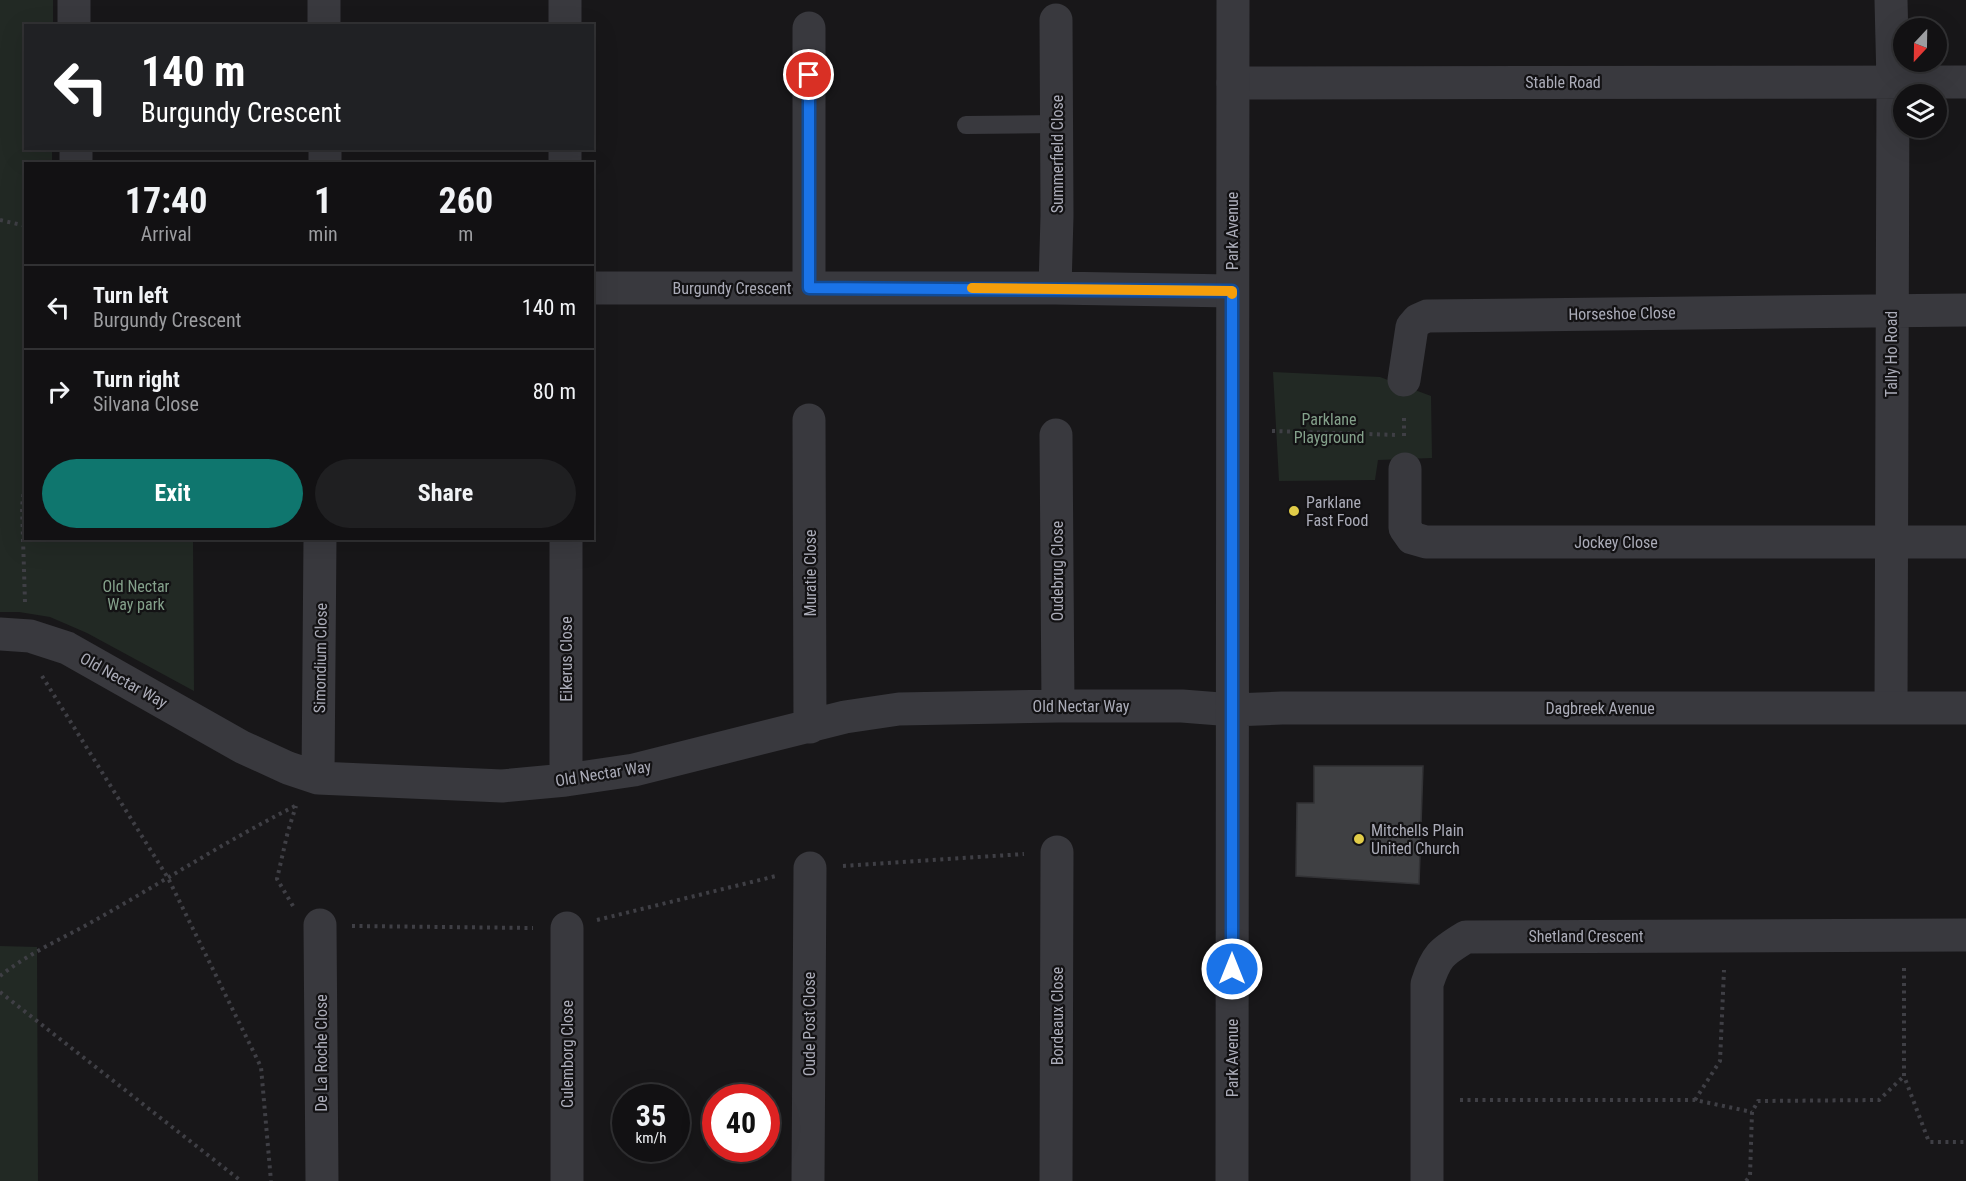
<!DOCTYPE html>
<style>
:root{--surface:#121113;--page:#1f1f21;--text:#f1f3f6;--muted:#9c9da0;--line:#313133;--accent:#0f766e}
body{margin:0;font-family:"Roboto Condensed",sans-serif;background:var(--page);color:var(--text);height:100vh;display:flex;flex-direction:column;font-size:22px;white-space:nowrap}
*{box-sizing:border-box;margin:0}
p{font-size:20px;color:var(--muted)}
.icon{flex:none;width:33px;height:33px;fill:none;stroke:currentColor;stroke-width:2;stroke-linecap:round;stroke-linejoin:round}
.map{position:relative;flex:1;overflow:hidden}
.side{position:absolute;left:24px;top:162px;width:570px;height:378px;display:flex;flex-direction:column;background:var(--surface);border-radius:0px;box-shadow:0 6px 24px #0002,0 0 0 2px var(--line)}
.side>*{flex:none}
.banner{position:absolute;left:24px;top:24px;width:570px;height:126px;border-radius:0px;box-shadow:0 6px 24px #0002,0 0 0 2px var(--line);background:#202124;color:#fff;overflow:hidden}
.needle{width:39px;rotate:202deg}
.tools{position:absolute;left:1893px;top:18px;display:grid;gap:12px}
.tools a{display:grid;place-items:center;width:54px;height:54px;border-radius:50%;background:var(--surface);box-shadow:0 6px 24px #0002,0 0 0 2px var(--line);font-size:30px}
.speed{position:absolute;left:612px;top:1084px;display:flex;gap:12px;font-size:30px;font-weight:700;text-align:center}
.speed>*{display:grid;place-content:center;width:78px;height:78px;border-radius:50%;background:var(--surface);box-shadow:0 6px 24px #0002,0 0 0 2px var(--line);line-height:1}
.speed small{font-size:15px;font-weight:400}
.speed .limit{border:9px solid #d22;background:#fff;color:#111}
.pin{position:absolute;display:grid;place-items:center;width:51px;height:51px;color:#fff;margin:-26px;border:3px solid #fff;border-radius:50%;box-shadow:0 2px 6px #0007}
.me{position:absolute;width:66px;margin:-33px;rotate:0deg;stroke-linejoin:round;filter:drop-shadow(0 0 4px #0008)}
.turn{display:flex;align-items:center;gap:21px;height:126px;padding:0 18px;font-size:27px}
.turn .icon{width:78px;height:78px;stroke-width:2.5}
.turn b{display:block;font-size:42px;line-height:51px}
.eta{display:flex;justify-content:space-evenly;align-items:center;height:102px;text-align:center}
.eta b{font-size:36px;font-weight:700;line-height:42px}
.action{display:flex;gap:12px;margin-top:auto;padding:12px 18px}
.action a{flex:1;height:69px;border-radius:36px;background:var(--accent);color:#fff;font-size:24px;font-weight:700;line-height:69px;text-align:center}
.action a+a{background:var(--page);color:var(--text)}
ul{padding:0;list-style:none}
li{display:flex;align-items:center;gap:18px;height:84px;padding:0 18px;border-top:2px solid var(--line)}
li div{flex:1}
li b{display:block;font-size:22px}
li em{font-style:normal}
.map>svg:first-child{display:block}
</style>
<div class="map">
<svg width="1966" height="1181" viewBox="0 0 1966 1181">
<rect width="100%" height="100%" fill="#181719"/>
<path fill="#222924" d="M0 0H53V25L26 26V148L52 149V163L26 164V538L193 539 194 691 87 633 50 617 19 612H0Z
M1273 372 1380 377 1431 396 1432 458 1378 460 1375 480 1279 481Z
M0 946 37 947 38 1181H0Z"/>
<path fill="#3f4043" stroke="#323235" stroke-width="1.5" d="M1314 766H1423L1419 884 1296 876 1297 803H1314Z"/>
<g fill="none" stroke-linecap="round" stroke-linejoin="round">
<path stroke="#3f3f45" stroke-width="4" stroke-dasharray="3 4.5" stroke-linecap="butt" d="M0 220 26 226
M1272 431 1397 435
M1404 436V414
M25 602 22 507 26 472
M42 676 168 878 261 1067 271 1181
M843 866 1024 854
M293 906 277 879 288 831 296 806
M597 920 776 876
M352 926 533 928
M1904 968V1076L1929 1142H1966
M0 976C30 952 66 937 99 918 164 881 228 840 295 806
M0 992 241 1181
M1460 1100H1695L1752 1112
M1695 1100 1720 1061 1724 970
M1746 1181 1750 1176 1752 1112 1758 1101 1879 1100 1904 1076"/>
<path stroke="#39393e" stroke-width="18" d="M966 125 1057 124"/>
<path stroke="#39393e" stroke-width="33" d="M74 0V26
M324 0V26
M565 0V26
M1233 83 1966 82
M76 148V164
M325 148V164
M565 148V164
M592 288H1055L1232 291
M809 288V28
M1055 288 1057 216 1056 20
M1404 380 1412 327 1418 320 1427 316 1966 310
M809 420 810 727
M1056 435 1058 706
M1405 469V528L1412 538 1426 542H1966
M566 538V780
M0 634 30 636 67 648 242 747 288 768 318 778 502 786 566 780 634 770 845 717 899 709 1058 706H1182L1233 710
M1891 707 1893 82 1891 0
M318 778 320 538
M320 925 322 1181
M567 928V1181
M808 1181 810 868
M1056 1181 1057 852
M1427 1181V984C1436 956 1441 952 1466 937L1966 935"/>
<path stroke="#39393e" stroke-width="33" d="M1233 710 1282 708H1966
M1232 1181 1233 0"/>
</g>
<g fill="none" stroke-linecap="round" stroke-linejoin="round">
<g stroke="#114b97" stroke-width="15">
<path id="route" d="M809 75V288L1232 291V969"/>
</g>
<use href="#route" stroke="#1a73e8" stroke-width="10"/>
<path stroke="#f59e0b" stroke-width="10" d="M972 288 1232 291V294"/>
</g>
<g fill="#e1cc48" stroke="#131214" stroke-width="2">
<circle cx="1294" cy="511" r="6"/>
<circle cx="1359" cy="839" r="6"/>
</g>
<g text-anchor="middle" stroke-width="4.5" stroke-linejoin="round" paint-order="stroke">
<g font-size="16" fill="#abacb8" stroke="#131214">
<text x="1563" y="88">Stable Road</text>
<text transform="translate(1057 154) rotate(-90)" y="6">Summerfield Close</text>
<text transform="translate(1232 231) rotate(-90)" y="6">Park Avenue</text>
<text x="732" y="294">Burgundy Crescent</text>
<text transform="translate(1622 313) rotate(-1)" y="6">Horseshoe Close</text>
<text transform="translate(1891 354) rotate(-90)" y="6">Tally Ho Road</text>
<text x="1616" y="548">Jockey Close</text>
<text transform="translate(1057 571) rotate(-90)" y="6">Oudebrug Close</text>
<text transform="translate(810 573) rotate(-90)" y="6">Muratie Close</text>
<text transform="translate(320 658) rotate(-89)" y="6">Simondium Close</text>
<text transform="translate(566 659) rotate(-90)" y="6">Eikerus Close</text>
<text transform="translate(124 680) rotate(29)" y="6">Old Nectar Way</text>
<text x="1081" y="712">Old Nectar Way</text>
<text x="1600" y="714">Dagbreek Avenue</text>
<text transform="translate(603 773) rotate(-9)" y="6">Old Nectar Way</text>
<text x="1586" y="942">Shetland Crescent</text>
<text transform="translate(1057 1016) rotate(-90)" y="6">Bordeaux Close</text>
<text transform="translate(809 1024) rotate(-90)" y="6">Oude Post Close</text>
<text transform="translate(321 1053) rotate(-90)" y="6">De La Roche Close</text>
<text transform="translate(567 1054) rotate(-90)" y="6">Culemborg Close</text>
<text transform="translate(1232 1058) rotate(-90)" y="6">Park Avenue</text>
</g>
<g font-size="16" fill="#84a18b" stroke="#131214">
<text x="1329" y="425">Parklane<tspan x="1329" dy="18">Playground</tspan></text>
<text x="136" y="592">Old Nectar<tspan x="136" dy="18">Way park</tspan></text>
</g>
<g font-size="16" fill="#abacb8" stroke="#131214" text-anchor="start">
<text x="1306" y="508">Parklane<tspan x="1306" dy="18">Fast Food</tspan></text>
<text x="1371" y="836">Mitchells Plain<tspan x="1371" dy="18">United Church</tspan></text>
</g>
</g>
</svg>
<div class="tools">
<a><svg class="needle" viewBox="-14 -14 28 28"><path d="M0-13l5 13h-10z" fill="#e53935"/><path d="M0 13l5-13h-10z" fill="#9c9da0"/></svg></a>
<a><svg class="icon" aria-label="layers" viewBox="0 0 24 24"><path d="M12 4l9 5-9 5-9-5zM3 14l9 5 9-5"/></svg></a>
</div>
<div class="speed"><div>35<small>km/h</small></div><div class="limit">40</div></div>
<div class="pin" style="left:809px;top:75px;background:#d93025"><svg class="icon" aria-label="arrive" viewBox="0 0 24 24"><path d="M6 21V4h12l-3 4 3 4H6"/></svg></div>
<svg class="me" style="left:1232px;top:969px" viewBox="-20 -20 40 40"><circle r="17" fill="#1a73e8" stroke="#fff" stroke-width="3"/><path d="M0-11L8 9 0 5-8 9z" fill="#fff"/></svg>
<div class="banner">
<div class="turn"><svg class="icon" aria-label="left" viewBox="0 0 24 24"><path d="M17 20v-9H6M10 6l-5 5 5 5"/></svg><div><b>140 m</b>Burgundy Crescent</div></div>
</div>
<section class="side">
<div class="eta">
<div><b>17:40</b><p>Arrival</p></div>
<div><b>1</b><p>min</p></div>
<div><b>260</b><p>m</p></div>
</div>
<ul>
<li><svg class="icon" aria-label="left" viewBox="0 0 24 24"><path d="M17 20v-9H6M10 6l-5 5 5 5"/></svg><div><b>Turn left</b><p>Burgundy Crescent</p></div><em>140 m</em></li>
<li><svg class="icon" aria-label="right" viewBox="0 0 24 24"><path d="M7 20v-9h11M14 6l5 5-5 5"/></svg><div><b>Turn right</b><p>Silvana Close</p></div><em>80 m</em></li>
</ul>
<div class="action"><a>Exit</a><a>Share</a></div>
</section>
</div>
